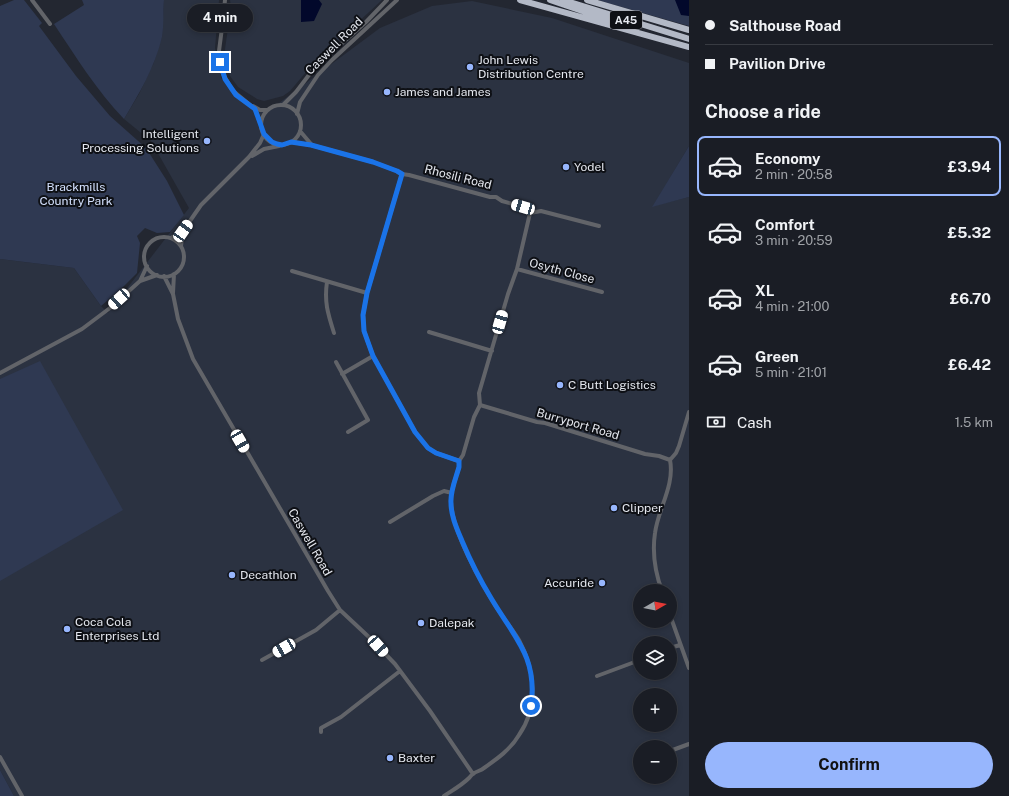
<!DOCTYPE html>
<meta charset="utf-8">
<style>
:root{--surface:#1a1d25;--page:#272a32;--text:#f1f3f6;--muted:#9fa2a7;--line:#383b42;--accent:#97b6fd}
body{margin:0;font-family:"Public Sans",sans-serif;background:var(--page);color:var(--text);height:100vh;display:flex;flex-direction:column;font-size:15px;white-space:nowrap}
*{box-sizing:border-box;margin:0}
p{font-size:13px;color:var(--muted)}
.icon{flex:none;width:22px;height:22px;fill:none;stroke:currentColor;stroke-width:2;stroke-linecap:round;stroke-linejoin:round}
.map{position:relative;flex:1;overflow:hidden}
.drawer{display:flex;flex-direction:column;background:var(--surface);width:320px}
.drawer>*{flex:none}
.banner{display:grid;align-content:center;height:88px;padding:0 16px;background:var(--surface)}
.needle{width:26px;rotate:81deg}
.fabs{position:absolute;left:633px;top:584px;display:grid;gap:8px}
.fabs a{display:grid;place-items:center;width:44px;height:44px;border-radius:50%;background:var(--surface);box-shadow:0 2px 6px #0003,0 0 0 1px var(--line);font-size:20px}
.end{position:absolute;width:18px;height:18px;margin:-9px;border:5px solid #1a73e8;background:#fff;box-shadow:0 0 0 2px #fff}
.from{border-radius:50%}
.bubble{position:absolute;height:28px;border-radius:14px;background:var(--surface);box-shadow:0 2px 6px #0003,0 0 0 1px var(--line);font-size:13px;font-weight:700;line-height:28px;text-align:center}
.car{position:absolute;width:12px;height:24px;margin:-12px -6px;border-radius:5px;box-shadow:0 0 3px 1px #0007;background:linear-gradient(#fff 24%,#345 0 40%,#fff 0 76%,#345 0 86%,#fff 0)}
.banner b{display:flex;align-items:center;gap:14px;height:38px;font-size:15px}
.banner b+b{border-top:1px solid var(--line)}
.banner i{width:10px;height:10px;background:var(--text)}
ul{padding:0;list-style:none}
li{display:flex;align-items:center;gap:12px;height:60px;margin:0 8px 6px;padding:0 8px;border:2px solid transparent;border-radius:8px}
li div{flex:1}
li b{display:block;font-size:15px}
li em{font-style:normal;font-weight:700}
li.current{border-color:var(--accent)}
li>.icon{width:36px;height:36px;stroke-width:1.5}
h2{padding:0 16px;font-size:18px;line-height:48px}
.pay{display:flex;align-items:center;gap:10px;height:44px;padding:0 16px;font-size:15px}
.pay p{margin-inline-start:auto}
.cta{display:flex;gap:8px;margin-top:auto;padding:8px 16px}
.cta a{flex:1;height:46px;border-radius:24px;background:var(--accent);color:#111;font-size:16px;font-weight:700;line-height:46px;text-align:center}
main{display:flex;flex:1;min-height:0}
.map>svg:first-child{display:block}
</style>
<main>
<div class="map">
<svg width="689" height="796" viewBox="0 0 689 796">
<rect width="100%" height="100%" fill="#232731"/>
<path fill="#2b3241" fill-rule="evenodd" d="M164 0H219L215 48 221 78 231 92 256 113 271 109 380 28 432 6 472 1 552 18 689 63V146L653 206 689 197V796H14L0 770V259L74 268 101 306 108 313 189 208 151 141 124 119 139 94 154 62 162 36ZM640 591H670V621H640ZM640 643H670V673H640ZM640 695H670V725H640ZM640 747H670V777H640Z
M230 0H382L312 65 290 91 283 96 264 101 257 99 238 87 230 76 226 61 225 49 231 7Z"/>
<path fill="#2f3952" d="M14 0H24L42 23 39 26 76 76 110 116 146 148 167 181 184 215 170 232 157 233 145 228 137 236 140 243 137 273 124 286 101 306 74 268 0 259V6Z
M82 0H164C163 12 164 26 162 37 155 67 139 94 124 119 97 91 76 57 54 24L84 5Z
M599 0H689V26L604 2Z
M689 146V197L652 207Z
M40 361 123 510 0 581V379Z
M0 770 14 796H0Z"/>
<path fill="#02082b" d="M301 0H319L322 4 314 21 301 22Z
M675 0H689V16L681 15Z"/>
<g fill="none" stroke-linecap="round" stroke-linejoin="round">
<path stroke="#626469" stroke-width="4" d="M32 0 50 24
M225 0 223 20 219 51 222 72 232 90 255 109 261 125
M283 105 296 92 315 67 366 22 387 0
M261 125a20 20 0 1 1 40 0a20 20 0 1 1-40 0Z
M253 106 260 110H268
M297 114 300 102 318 75 332 60 397 0
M300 131 311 144
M291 142 311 145 373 162 397 171 402 174 409 175 490 197H496L502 201 523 207 527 209 530 213 541 211 599 226
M252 156 264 149 279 146
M402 174 367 293 363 315 364 331 373 356 415 432 428 448 436 453 459 461
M144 257a20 20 0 1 1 40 0a20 20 0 1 1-40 0Z
M171 238 183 231 201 205 249 157 260 143 264 134
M181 246 183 231
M517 269 602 292
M292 271 367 293
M164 276 173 294 178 319 193 359 328 591 340 610 371 639 395 664 430 711 473 774
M140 281 147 266
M327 282C324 302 328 314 334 333
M173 293 174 274
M429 332 492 351
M336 362 368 420 348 432
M0 373 82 329 110 308 140 281 157 275
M342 374 373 356
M480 405 537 422 545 423 645 454 659 456 670 460
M390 522 433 496 444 491 452 493
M662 591C655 572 652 553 655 533 658 509 675 485 670 460L676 453 679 446 689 412
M670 615 689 668
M670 648 680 645
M262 660 316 630 340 610
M597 676 640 660
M321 732V728L341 717 400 671
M670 751 689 744
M0 757 22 796
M639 763H640
M444 796C453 790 462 785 469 778 470 777 472 774 473 774 476 771 481 771 484 768 497 759 511 749 519 735 539 706 535 670 519 640 512 629 504 619 497 608 481 583 452 531 451 502 450 491 456 478 459 467V461L463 455 474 417 480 405 479 393 508 294 517 269 530 213"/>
<path stroke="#b3b9c6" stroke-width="6" d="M520 0 689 47
M550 0 626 26
M563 0 689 39
M587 0 689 30"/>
</g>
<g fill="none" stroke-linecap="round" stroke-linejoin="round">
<path stroke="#1a73e8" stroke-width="5" d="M220 62 225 79 236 95 255 109 264 134 272 142 277 144 282 145 291 142 311 145 373 162 397 171 402 174 367 293 363 315 364 331 373 356 415 432 428 448 436 453 459 461V467C456 478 450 491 451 503 451 516 457 529 462 541 470 560 480 580 491 598 514 637 538 657 531 706"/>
</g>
<g fill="#97b6fd" stroke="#0e1015" stroke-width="1.5">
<circle cx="470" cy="67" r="4"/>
<circle cx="387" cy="92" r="4"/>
<circle cx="207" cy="141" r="4"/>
<circle cx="566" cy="167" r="4"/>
<circle cx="560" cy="385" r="4"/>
<circle cx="614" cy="508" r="4"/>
<circle cx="232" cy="575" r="4"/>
<circle cx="602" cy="583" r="4"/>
<circle cx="421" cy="623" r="4"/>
<circle cx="67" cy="629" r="4"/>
<circle cx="390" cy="758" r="4"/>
</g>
<g text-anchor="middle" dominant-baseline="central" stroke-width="4" stroke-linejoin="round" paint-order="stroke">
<rect fill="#0e1015" stroke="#a4a6ad" stroke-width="1" x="610" y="11" width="32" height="18" rx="3"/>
<g font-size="11" font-weight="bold" fill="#e4e7ee">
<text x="626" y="20">A45</text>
</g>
<g font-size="12" fill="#e4e7ee" stroke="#0e1015">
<text transform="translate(334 46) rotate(-45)">Caswell Road</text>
<text transform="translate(458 177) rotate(14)">Rhosili Road</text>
<text transform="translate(562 271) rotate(15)">Osyth Close</text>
<text transform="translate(578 424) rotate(16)">Burryport Road</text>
<text transform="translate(310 542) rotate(60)">Caswell Road</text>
</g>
<g font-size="12" fill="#e4e7ee" stroke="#0e1015" text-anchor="start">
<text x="478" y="60">John Lewis<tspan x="478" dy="14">Distribution Centre</tspan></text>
<text x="395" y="92">James and James</text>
<text x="199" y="134" text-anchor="end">Intelligent<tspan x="199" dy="14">Processing Solutions</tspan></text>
<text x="574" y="167">Yodel</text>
<text x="568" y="385">C Butt Logistics</text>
<text x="622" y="508">Clipper</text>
<text x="240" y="575">Decathlon</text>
<text x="594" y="583" text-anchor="end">Accuride</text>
<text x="75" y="622">Coca Cola<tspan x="75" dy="14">Enterprises Ltd</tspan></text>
<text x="429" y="623">Dalepak</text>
<text x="398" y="758">Baxter</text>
</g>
<g font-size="12" fill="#d4e1fe" stroke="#0e1015">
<text x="76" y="187">Brackmills<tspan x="76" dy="14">Country Park</tspan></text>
</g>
</g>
</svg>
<div class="fabs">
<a><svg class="needle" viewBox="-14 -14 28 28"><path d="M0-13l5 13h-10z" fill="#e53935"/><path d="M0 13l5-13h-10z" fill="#9fa2a7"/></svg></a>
<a><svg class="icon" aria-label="layers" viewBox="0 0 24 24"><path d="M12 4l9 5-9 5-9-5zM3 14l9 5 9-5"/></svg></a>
<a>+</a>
<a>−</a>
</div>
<i class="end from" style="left:531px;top:706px"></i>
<i class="end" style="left:220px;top:62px"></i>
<div class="bubble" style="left:187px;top:4px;width:66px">4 min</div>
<i class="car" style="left:523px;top:207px;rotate:286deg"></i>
<i class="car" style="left:183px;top:231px;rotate:35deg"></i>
<i class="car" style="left:119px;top:299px;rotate:228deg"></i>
<i class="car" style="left:500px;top:322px;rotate:16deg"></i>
<i class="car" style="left:240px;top:441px;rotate:150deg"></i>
<i class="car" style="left:378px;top:646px;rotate:138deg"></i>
<i class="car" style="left:284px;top:648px;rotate:240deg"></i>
</div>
<section class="drawer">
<div class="banner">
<b><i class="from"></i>Salthouse Road</b>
<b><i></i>Pavilion Drive</b>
</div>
<h2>Choose a ride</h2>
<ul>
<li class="current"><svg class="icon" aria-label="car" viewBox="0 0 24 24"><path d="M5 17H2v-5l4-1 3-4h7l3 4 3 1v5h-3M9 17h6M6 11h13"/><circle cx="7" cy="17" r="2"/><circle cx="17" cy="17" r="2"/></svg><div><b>Economy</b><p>2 min · 20:58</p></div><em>£3.94</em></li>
<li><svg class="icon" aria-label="car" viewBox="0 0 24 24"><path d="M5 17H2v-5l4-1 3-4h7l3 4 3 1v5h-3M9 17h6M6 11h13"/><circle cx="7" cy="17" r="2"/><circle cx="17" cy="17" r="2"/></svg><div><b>Comfort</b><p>3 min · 20:59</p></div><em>£5.32</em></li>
<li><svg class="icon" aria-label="car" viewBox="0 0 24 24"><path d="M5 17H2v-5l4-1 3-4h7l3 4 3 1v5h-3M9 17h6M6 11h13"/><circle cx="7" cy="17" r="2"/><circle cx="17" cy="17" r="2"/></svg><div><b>XL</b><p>4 min · 21:00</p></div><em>£6.70</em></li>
<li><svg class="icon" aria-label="car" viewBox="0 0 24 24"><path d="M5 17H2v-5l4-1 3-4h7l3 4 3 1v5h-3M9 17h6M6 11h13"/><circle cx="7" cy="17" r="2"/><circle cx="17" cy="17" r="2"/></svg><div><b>Green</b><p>5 min · 21:01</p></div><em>£6.42</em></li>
</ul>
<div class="pay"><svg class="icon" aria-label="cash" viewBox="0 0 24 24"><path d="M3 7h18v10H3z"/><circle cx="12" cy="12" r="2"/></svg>Cash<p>1.5 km</p></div>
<div class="cta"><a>Confirm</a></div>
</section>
</main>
